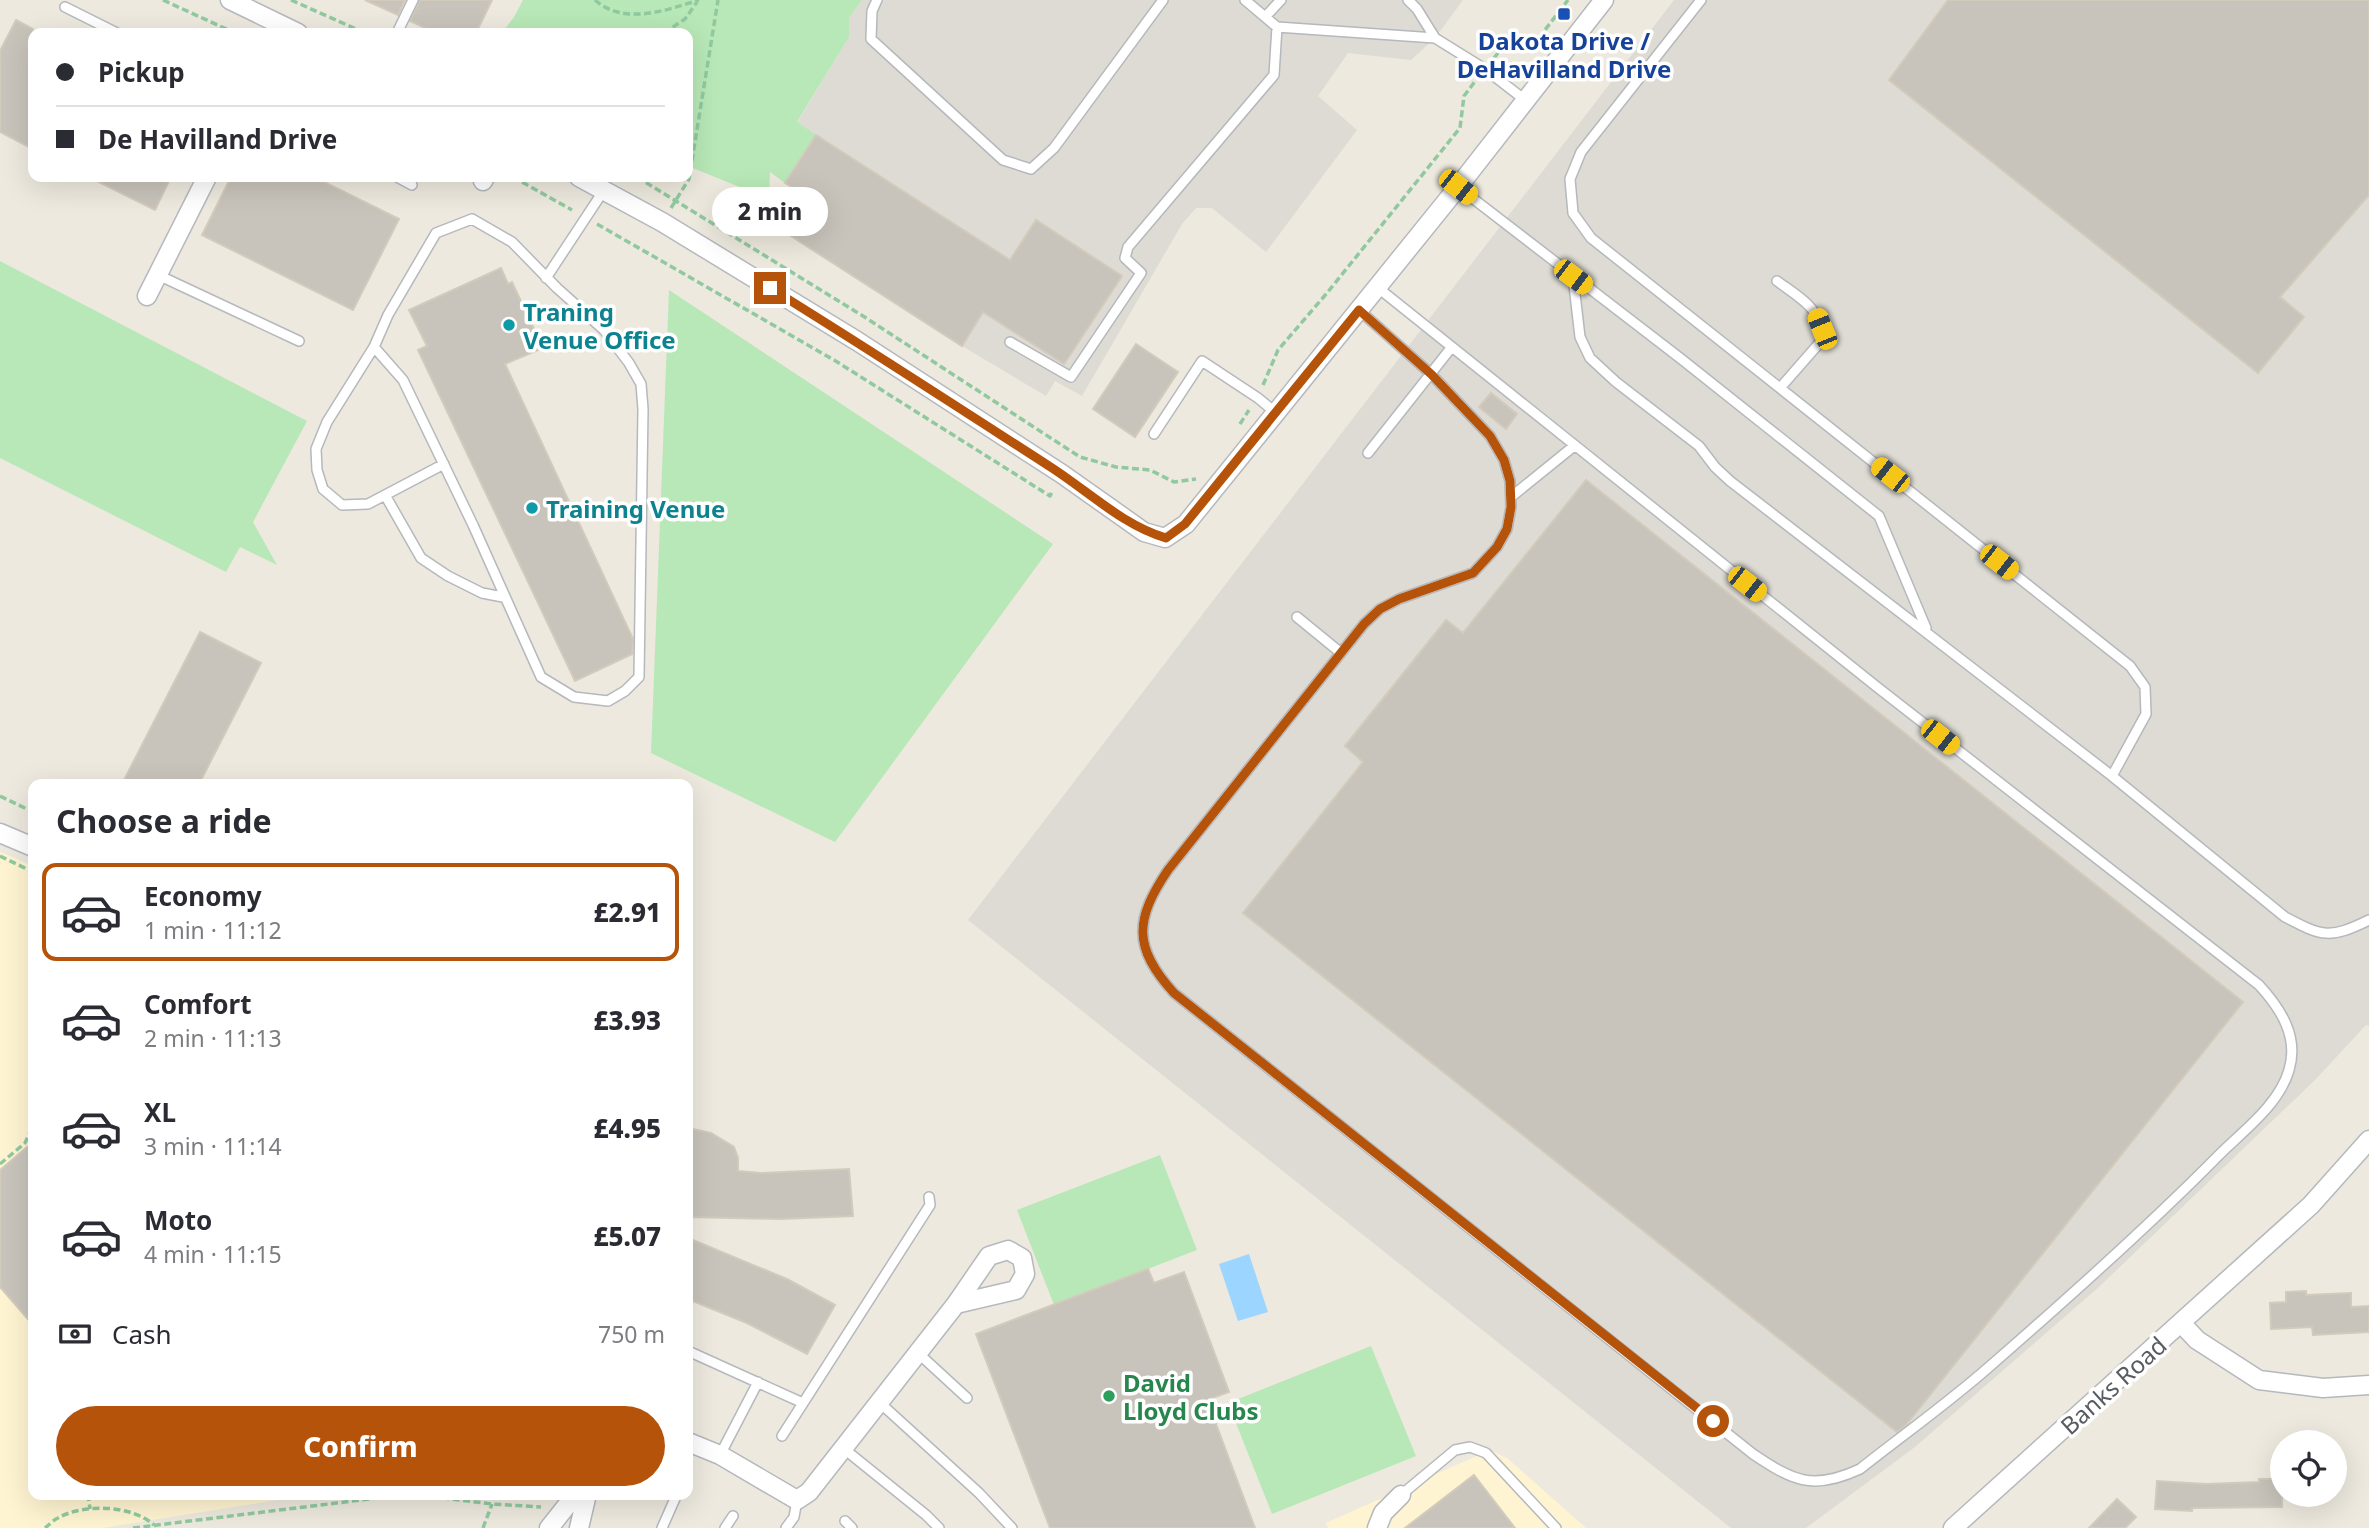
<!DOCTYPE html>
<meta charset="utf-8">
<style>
:root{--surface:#fff;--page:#f7f7f7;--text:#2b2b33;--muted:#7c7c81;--line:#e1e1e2;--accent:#b45309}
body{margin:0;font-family:"Noto Sans",sans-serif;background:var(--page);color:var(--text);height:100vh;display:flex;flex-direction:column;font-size:26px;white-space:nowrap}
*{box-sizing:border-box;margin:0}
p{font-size:23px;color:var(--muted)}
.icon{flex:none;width:38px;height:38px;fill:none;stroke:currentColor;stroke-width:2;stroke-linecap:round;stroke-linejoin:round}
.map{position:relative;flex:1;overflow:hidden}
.sheet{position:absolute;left:28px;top:779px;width:665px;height:721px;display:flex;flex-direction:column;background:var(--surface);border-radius:14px;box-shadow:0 7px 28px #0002}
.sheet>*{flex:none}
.hud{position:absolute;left:28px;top:28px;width:665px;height:154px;border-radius:14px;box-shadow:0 7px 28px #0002;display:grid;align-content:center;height:154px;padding:0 28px;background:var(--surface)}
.tools{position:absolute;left:2270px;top:1430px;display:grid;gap:14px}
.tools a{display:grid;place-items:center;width:77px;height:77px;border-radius:50%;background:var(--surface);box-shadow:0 7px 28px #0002;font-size:35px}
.end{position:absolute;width:32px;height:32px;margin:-16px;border:9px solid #b45309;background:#fff;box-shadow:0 0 0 4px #fff}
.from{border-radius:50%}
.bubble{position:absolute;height:49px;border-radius:24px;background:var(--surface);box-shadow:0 7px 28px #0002;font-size:23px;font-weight:800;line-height:49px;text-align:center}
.car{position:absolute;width:21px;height:42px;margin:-21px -10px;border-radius:9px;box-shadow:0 0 5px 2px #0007;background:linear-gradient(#f5c518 24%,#345 0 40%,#f5c518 0 76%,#345 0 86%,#f5c518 0)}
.hud b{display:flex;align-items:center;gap:24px;height:66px;font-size:26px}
.hud b+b{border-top:2px solid var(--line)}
.hud i{width:18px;height:18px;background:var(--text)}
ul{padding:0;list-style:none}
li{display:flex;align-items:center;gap:21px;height:98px;margin:0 14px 10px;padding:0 14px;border:4px solid transparent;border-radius:14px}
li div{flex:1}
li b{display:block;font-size:26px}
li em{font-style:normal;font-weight:800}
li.current{border-color:var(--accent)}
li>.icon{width:63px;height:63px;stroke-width:1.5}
h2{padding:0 28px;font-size:32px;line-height:84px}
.pay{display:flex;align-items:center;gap:18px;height:77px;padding:0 28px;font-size:26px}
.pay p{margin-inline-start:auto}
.cta{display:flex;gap:14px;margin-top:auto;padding:14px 28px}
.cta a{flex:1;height:80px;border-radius:42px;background:var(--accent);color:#fff;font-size:28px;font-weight:800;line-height:80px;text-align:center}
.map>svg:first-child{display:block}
</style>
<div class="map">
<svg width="2369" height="1528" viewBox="0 0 2369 1528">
<rect width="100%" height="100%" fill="#ede9de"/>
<path fill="#fff4d1" d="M0 852 33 866V1494H289L290 1498 102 1528H0Z
M1490 1450 1507 1458 1586 1528H1328L1326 1523Z"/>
<path fill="#dddbd3" d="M862 0H1463L1435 38 1411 60 1348 53 1318 96 1357 130 1266 252 1212 208H1196L1182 224 1082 396 1055 381 1046 396 962 346 791 236 814 202 785 183 816 136 797 123 849 37V18Z
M1674 0H2369V1026L2366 1025 2315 1080 2100 1286 1915 1447 1806 1528H1731L968 920Z"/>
<path fill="#b8e8b7" d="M523 0H862L849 18V37L797 122 816 135 785 183 770 172 769 199 688 166V33H502L514 17Z
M0 261 307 421 253 522 277 565 240 547 226 572 0 458Z
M669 290 1053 544 835 842 651 753Z
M1160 1155 1197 1250 1054 1305 1017 1210Z
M1371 1346 1416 1456 1272 1514 1228 1403Z"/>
<path fill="#9cd5ff" d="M1249 1254 1268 1312 1238 1321 1219 1264Z"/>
<path fill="#c8c4bb" stroke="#d2cbbc" stroke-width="2" d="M365 0H405L398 15Z
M420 0H492L476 33H436L410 21Z
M1948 0H2369V195L2280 297 2304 317 2258 373 1889 80Z
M16 20 33 29V149L0 132V51Z
M816 135 1010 260 1036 220 1122 276 1064 364 983 312 962 346 791 236 814 201 785 183Z
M89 177H171L155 210Z
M231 177H314L399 219 353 310 202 235Z
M501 268 508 284 512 282 543 348 505 364 633 639 632 654 575 681 418 350 427 346 409 310Z
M1136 344 1178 372 1135 437 1093 409Z
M1491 393 1517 414 1506 429 1479 407Z
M1586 480 2243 1002 1906 1425 1897 1432 1243 913 1363 762 1345 746 1446 620 1463 633Z
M200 632 261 663 199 784H122Z
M688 1128 711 1133 734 1147 738 1158V1171L761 1173 849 1169 853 1216 780 1219 688 1217Z
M33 1142V1325L0 1287V1170Z
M688 1238 787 1279 835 1305 807 1354 747 1323 688 1299Z
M1148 1269 1154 1283 1184 1272 1229 1392 1207 1400 1255 1528H1050L976 1334Z
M2306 1291V1295L2351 1293V1307L2369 1306V1332L2313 1335 2312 1327 2271 1329 2270 1303 2286 1302V1292Z
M1474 1475 1515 1528H1405Z
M2259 1479H2282V1507L2192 1508V1511L2155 1509 2157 1481 2206 1484 2259 1482Z
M2117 1499 2136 1517 2125 1528H2089Z"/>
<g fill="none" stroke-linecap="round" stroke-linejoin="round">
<g stroke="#b5b8bd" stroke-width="12">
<path id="lane" d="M877 0 872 11 871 39 1003 160 1031 169 1054 148 1163 0
M1245 0 1277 27 1435 38 1485 69 1525 100
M1408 0 1417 9 1435 38
M1701 0 1581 152 1570 179 1573 213 1591 238 2130 666 2145 687 2146 714 2112 776
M65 7 117 33
M1265 17 1281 0
M397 33 413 0
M397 177 412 185
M1458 187 1680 358 1879 516 1926 628
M158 275 299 341
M1573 277 1580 337 1590 358 1616 382 1699 446 1715 467 1730 481 2112 776 2285 917C2323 937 2330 939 2369 920
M546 278 604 190
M1777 281C1800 298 1822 308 1822 340L1780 388
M1359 310 1431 374 1490 436 1504 460 1510 481 1511 507 1507 529 1497 547 1473 573 1399 599 1380 609 1364 624 1168 870C1135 919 1132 947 1174 993L1753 1454C1793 1481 1813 1491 1860 1469 1903 1435 1948 1403 1989 1367 2066 1300 2147 1228 2219 1155 2243 1131 2279 1105 2289 1070 2299 1037 2281 1009 2259 985L1877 687 1377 287
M1010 342 1071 377 1141 273 1125 258 1128 247 1274 75 1277 27
M374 347 403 380 473 525 541 677 574 697 608 701 625 691 639 677 643 409 641 384 629 363 604 330 557 288 512 242 472 219 436 233 388 315 374 347 327 422 316 449 317 470 323 489 342 505 368 504 444 464
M1154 434 1202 361 1258 398 1276 413
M1368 453 1451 348
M385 495 421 558 448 576 482 593 503 597
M1511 497 1574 446
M1297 617 1341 653
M688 1351 803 1403
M918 1353 967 1398
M879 1402 979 1493 1012 1528
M782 1436 930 1205 929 1197
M843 1448 926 1515 939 1528
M720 1455 758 1382
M1401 1495 1455 1450 1470 1447 1486 1453 1556 1528
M845 1521 852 1528
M662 1528 677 1494
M725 1528 733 1516
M786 1528 794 1517 797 1500"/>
</g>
<g stroke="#b5b8bd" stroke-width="21">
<path id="street" d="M230 0 298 33
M579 177 662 222 857 341 1062 474 1144 532 1165 538 1186 524 1458 187 1604 0
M483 181 485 177
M147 296 207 177
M0 833 33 847
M2182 1324 2197 1340 2259 1380 2323 1388 2369 1385
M688 1442 720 1455 797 1500 809 1492 956 1304 989 1256 1008 1250 1022 1258 1025 1274 1016 1290 956 1304
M549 1528 576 1494
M579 1528 587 1494
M1377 1528 1383 1513 1401 1495
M1953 1528 2311 1205 2369 1140"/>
</g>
<path stroke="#90c99f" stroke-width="3.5" stroke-dasharray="7 3.5" stroke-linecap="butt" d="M163 0 235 33
M291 0 365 33
M595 0C624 26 667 10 699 0
M664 33 685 19 697 2
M1494 58 1505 44 1538 39 1568 0
M513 177 572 210
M637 177 863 316 1080 457 1116 467 1150 470 1174 482 1196 479
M671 208 689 179 718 0
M597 224 834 360 1050 496 1053 490
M1263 385 1278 350 1327 293 1460 128 1464 96 1476 80
M1240 424 1249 410
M0 796 33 812
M0 856 33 872
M0 1164 25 1143 33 1126
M88 1494 90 1509
M411 1494 492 1504 541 1507
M45 1528C49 1525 53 1520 58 1518 84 1503 132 1505 154 1525
M133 1528 410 1494
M483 1528 492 1504"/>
<use href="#lane" stroke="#fff" stroke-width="9"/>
<use href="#street" stroke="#fff" stroke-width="18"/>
</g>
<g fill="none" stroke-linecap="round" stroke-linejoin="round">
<path stroke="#b45309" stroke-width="9" d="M770 288C864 346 956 406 1049 466 1087 490 1122 525 1166 538L1185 524 1359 310 1431 374 1490 436 1504 460 1510 481 1511 507 1507 529 1497 547 1473 573 1399 599 1380 609 1364 624 1168 870C1135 919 1132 947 1174 993L1713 1421"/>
</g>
<rect fill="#1a4fb4" stroke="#fff" stroke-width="2.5" x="1557" y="7" width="14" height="14" rx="3.5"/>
<g fill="#0f9aa8" stroke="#fff" stroke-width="2.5">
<circle cx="509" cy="325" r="7"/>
<circle cx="532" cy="508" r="7"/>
</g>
<circle fill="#2e9e5b" stroke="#fff" stroke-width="2.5" cx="1109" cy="1396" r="7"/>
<g text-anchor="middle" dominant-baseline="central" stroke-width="7" stroke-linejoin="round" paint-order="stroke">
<g font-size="24" font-weight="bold" fill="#164399" stroke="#fff">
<text x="1564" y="40">Dakota Drive /<tspan x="1564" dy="28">DeHavilland Drive</tspan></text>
</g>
<g font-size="24" font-weight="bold" fill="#0d838f" stroke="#fff" text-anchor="start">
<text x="523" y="311">Traning<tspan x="523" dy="28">Venue Office</tspan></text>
<text x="546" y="508">Training Venue</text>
</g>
<g font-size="24" font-weight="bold" fill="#27864d" stroke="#fff" text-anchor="start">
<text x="1123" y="1382">David<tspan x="1123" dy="28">Lloyd Clubs</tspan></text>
</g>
<g font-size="24" fill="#585c61" stroke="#fff">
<text transform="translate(2113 1385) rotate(-42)">Banks Road</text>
</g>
</g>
</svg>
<div class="tools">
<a><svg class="icon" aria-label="locate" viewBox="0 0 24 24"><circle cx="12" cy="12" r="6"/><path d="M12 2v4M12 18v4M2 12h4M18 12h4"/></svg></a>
</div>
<i class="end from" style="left:1713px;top:1421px"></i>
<i class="end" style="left:770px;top:288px"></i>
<div class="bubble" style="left:712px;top:187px;width:116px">2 min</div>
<i class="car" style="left:1458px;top:187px;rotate:128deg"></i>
<i class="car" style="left:1573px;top:277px;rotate:127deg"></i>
<i class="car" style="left:1822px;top:329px;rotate:338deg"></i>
<i class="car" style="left:1890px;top:475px;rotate:308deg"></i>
<i class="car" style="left:1999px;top:562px;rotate:128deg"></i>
<i class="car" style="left:1747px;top:584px;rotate:128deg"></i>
<i class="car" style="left:1940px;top:737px;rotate:128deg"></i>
<div class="hud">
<b><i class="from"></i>Pickup</b>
<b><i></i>De Havilland Drive</b>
</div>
<section class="sheet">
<h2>Choose a ride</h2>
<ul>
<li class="current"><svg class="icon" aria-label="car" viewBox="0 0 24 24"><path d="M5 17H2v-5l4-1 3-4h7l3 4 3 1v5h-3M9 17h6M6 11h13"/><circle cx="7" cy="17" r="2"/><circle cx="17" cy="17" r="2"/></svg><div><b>Economy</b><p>1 min · 11:12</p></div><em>£2.91</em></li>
<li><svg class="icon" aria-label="car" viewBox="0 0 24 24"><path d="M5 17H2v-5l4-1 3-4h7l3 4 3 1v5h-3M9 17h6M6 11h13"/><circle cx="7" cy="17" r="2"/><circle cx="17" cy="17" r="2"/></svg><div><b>Comfort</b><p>2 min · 11:13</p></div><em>£3.93</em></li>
<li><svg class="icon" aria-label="car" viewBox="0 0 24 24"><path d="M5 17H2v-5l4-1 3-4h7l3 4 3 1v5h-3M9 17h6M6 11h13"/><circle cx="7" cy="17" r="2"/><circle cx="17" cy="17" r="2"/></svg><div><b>XL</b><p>3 min · 11:14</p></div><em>£4.95</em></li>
<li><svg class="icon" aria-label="car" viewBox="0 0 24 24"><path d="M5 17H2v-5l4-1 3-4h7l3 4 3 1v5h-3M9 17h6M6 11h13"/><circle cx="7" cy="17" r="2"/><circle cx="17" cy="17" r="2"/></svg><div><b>Moto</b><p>4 min · 11:15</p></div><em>£5.07</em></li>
</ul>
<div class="pay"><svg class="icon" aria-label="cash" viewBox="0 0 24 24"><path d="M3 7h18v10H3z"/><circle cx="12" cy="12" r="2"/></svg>Cash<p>750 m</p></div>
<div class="cta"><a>Confirm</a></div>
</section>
</div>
